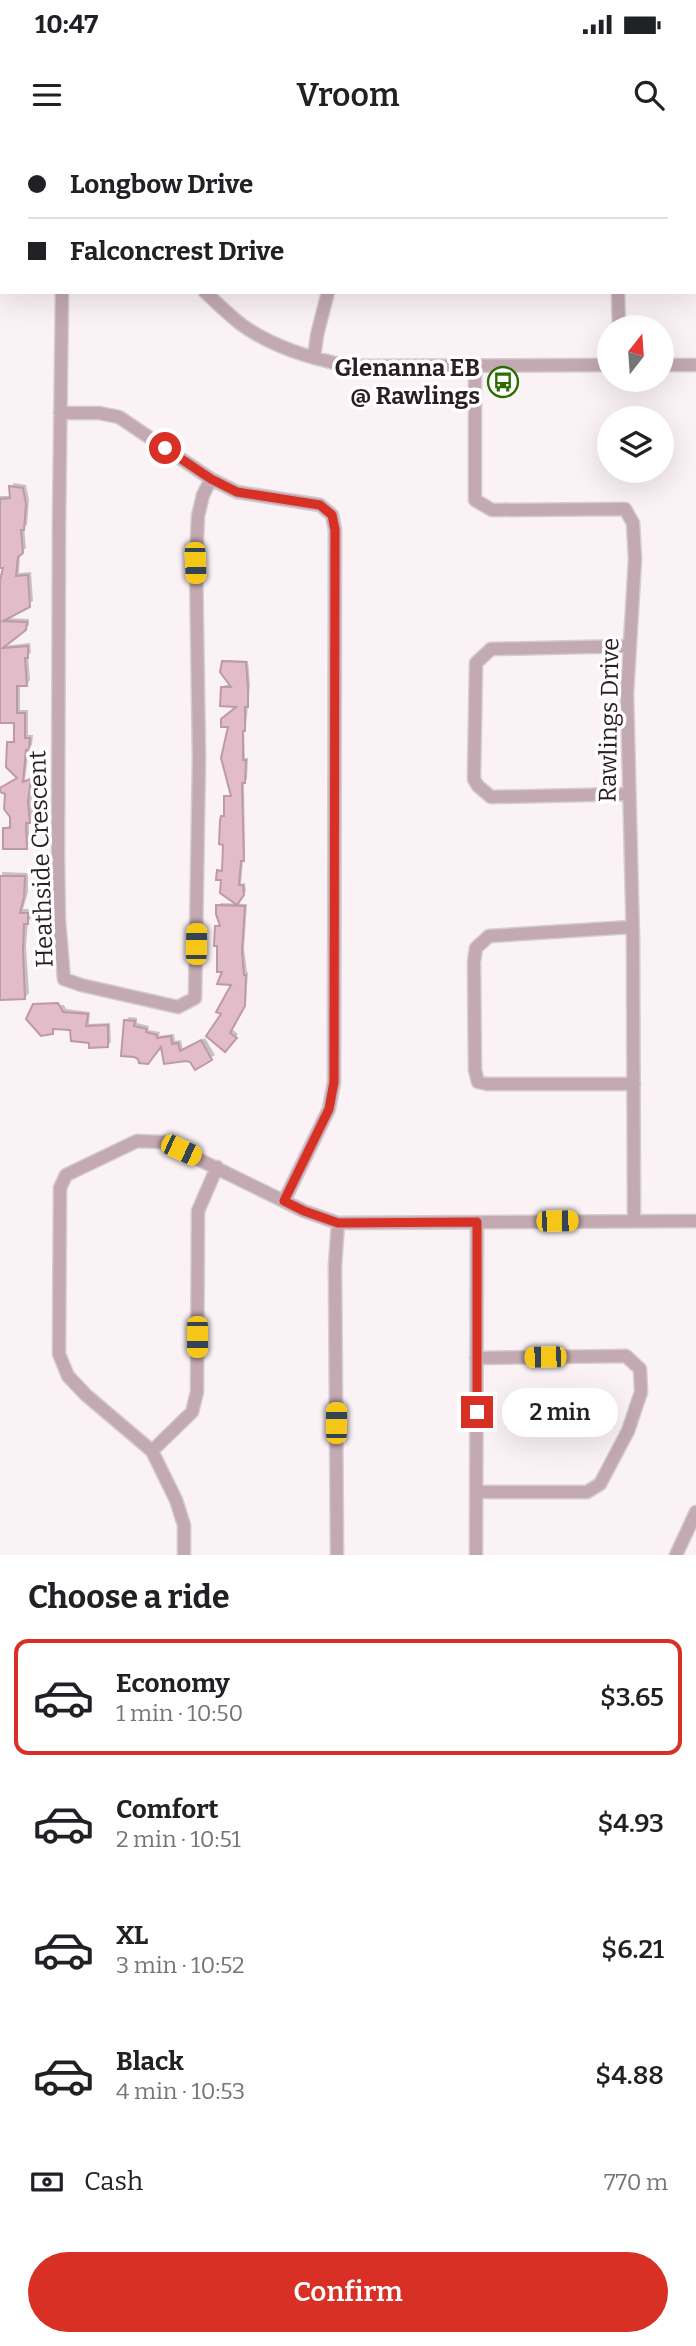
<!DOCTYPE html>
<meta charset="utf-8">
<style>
:root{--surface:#fff;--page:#f6f6f6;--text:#202124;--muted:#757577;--line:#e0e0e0;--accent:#d93025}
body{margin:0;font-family:Bitter,serif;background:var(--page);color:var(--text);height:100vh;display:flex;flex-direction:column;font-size:26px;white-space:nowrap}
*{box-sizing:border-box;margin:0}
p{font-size:23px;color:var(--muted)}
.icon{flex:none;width:38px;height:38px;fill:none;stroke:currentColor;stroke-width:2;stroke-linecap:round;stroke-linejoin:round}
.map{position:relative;height:1415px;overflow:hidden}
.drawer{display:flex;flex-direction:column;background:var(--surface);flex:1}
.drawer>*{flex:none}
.guide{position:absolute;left:0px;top:0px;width:696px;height:154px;box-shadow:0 7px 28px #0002;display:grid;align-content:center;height:154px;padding:0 28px;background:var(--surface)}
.needle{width:46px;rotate:17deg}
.fabs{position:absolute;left:597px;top:175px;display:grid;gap:14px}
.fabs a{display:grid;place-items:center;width:77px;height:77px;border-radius:50%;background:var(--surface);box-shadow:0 7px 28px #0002;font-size:35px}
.end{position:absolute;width:32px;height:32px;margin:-16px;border:9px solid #d93025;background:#fff;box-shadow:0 0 0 4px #fff}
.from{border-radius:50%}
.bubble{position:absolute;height:49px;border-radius:24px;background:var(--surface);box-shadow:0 7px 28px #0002;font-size:23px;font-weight:600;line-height:49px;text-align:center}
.car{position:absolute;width:21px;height:42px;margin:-21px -10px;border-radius:9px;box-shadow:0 0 5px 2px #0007;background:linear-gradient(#f5c518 24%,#345 0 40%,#f5c518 0 76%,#345 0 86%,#f5c518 0)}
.guide b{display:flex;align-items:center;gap:24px;height:66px;font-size:26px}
.guide b+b{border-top:2px solid var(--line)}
.guide i{width:18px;height:18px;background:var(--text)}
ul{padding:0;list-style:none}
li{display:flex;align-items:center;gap:21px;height:116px;margin:0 14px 10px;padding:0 14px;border:4px solid transparent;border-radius:14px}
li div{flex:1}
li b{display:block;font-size:26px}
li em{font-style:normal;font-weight:600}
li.on{border-color:var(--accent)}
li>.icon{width:63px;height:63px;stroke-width:1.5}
h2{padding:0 28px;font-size:32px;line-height:84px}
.pay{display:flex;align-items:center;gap:18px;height:77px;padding:0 28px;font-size:26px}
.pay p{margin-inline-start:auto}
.action{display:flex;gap:14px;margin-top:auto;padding:14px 28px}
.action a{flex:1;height:80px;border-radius:42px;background:var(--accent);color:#fff;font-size:28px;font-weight:600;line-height:80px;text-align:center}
.status{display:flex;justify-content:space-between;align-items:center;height:49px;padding:0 35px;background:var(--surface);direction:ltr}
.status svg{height:19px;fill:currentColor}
header{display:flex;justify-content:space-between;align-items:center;height:91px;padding:0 28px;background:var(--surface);font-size:32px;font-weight:600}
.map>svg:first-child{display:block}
</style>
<div class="status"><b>10:47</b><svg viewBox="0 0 49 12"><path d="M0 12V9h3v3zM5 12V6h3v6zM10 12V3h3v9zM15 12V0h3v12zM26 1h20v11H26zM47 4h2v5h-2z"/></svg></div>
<header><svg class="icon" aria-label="menu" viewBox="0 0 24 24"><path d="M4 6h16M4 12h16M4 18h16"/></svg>Vroom<svg class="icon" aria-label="search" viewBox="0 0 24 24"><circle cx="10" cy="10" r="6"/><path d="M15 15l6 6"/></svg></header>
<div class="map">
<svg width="696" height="1415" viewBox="0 0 696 1415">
<rect width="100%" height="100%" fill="#fbf2f5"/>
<path fill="#0003" d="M14 343 26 345 29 360 27 385 24 387 26 408 20 413 19 433 31 432 33 461 5 478 29 479V485L3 506 30 503 31 513 28 515 30 540 27 544H20V570H28V595H33L32 605 29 608 25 640 33 637V677L29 681V703L26 707 4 688 12 685 7 653 0 650 18 637 9 603 16 599V581H0V458L6 427 0 426V356H12L11 347Z
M227 520 248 521 250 544 246 587 244 589 245 618H248L247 639 244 642 245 717 243 720 241 744 245 743 246 751 237 763 219 731 224 729 223 676 226 673V656L232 654 240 565 222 547 225 545H232L224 522Z
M2 732 28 733V752L23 769H31V778L28 782 26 806 29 853 25 858 0 839Z
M221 763 247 764 244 808 247 832H248L246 860 232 889 238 894 225 909 223 874 234 844 224 830 217 786 221 782 218 766Z
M64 865 66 869 90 872 89 884 110 883 111 902 108 905 90 901 71 888 55 887 52 893 34 866Z
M129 877 137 878V883L149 886 148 890 160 892 159 896 174 894 175 901 181 900 183 910 205 898 215 915 195 927 191 920 163 904 151 918 126 880Z"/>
<path fill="#e3bcca" stroke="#be99a6" stroke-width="2" d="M9 346 23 348 26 364 24 390H21L23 413 18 417 16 436 28 435 30 467 3 481 27 482 26 490 3 508 28 506V518H25L27 546H17V573H25V598H30L29 610H26L23 642 31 639 28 661 30 683H26L27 709H3V688H10V677L4 669 5 654 0 652V648L17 638 6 627 7 602H14V583H0V440L3 428H0V359L10 358Z
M222 521 246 522 248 548V567H245V591H243V620H246L245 643H242L244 721H241L239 745H243L244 755 237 765 220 753 221 740H216L217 730 222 731 223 705 219 704 220 681 221 676H224V656H231L221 618 228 587H221V579L236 567 220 566 221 547H231L220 532Z
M0 736H25L24 757 20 773H28V784H24L23 811 25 859 0 860Z
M216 765 245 766 242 812 244 835H246L245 866 230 893 237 898 225 912 206 896 221 874 216 872 231 845 217 844 222 832H217V806H214L215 786H220L216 774Z
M58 863 63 872 88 874 86 886 108 885V907L89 908V903L71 901 70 890 53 889V894L41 896 26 879 33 864Z
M124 880 135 881 134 886 147 889 146 892 157 895V898L171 896 172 904 178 903 180 911 201 900 212 920 195 930 190 922 186 921 164 924 161 907 148 924 139 923 138 919 134 917 121 916Z"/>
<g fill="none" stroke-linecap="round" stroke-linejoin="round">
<g stroke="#d6cccf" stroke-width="15">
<path id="minor" d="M327 0 328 2
M149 2V0
M475 2V0
M633 2V0
M62 152 59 383 58 718 59 781 64 839 81 845 178 867 195 858 199 618 196 423 198 376 203 355 211 339
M205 152C217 163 229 175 242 185 274 208 311 218 348 226L609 225
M618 152 619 187
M314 218 317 195 328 152
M662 225H696
M475 226V360L492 370 625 369 633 383 635 419 627 554 633 801 634 1080
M60 273H99L119 277 211 339 237 352 320 365 332 375 335 390 334 942 329 969 284 1061
M628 654 491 657 478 646 474 639 476 523 491 509 630 506
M631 787 489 796 476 808 474 822 475 930 478 942 487 944H634
M476 1218 626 1216 640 1229 641 1252 628 1291 600 1344 587 1352H477
M152 1311 192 1272 197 1252 198 1071 217 1027
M184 1415V1385L176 1360 152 1311 86 1255 68 1236 59 1214 60 1048 66 1035 137 1001 163 1002 304 1071 338 1083 696 1081
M337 1415 335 1125 338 1083
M476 1415 477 1082
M676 1415 696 1372"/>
</g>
<use href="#minor" stroke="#c2a9b2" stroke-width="12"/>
</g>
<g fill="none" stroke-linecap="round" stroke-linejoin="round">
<path stroke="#d93025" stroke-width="9" d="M165 308 211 339 237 352 320 365 332 375 335 390 334 942 329 969 284 1061 304 1071 338 1083 477 1082V1272"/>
</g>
<defs>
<g id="bus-ring" transform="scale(1.575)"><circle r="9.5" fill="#fff" stroke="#2c6d03" stroke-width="1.5"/><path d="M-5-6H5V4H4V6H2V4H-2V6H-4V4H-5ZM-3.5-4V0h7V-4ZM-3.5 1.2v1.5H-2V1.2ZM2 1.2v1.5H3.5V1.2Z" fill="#2c6d03"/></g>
</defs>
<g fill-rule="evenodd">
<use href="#bus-ring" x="503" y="242"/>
</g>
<g text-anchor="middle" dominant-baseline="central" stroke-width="7" stroke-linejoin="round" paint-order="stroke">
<g font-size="24" font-weight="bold" fill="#2d1e24" stroke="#fff" text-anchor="end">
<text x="480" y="228">Glenanna EB<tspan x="480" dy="28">@ Rawlings</tspan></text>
</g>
<g font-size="24" fill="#2d1e24" stroke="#fff">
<text transform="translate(609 580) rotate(-89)">Rawlings Drive</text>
<text transform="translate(41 719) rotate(-92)">Heathside Crescent</text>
</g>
</g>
</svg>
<div class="fabs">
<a><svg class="needle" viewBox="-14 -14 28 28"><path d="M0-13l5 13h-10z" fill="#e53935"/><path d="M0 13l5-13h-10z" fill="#757577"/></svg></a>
<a><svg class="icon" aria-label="layers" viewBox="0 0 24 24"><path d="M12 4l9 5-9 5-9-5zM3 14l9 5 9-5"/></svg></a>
</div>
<i class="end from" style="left:165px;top:308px"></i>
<i class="end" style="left:477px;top:1272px"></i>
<div class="bubble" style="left:502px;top:1248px;width:116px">2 min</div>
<i class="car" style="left:195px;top:423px;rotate:178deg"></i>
<i class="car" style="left:196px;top:804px;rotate:1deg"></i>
<i class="car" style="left:181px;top:1010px;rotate:115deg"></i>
<i class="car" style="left:557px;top:1081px;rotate:89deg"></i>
<i class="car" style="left:197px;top:1197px;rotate:180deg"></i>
<i class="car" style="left:545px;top:1217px;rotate:269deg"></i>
<i class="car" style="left:336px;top:1283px;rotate:0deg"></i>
<div class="guide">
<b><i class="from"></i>Longbow Drive</b>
<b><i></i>Falconcrest Drive</b>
</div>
</div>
<section class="drawer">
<h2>Choose a ride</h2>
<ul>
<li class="on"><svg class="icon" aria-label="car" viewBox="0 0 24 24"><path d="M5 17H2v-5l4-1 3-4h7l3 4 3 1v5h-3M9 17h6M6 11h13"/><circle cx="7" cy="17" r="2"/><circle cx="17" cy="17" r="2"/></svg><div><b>Economy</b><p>1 min · 10:50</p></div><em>$3.65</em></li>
<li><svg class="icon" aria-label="car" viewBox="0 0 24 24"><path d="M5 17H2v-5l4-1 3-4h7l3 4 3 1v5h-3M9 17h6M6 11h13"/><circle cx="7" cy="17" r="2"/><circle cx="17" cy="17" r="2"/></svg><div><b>Comfort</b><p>2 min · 10:51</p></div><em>$4.93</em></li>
<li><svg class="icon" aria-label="car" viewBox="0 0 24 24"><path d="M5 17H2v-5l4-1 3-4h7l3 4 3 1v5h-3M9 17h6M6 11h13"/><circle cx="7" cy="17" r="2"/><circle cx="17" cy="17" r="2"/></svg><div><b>XL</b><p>3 min · 10:52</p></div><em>$6.21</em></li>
<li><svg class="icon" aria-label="car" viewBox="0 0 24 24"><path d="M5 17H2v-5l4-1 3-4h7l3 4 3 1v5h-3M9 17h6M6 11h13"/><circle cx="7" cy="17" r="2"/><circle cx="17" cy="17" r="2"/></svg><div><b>Black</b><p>4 min · 10:53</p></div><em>$4.88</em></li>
</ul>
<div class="pay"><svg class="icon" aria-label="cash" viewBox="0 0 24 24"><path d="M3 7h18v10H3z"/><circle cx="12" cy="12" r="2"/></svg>Cash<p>770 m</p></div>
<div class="action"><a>Confirm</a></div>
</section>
